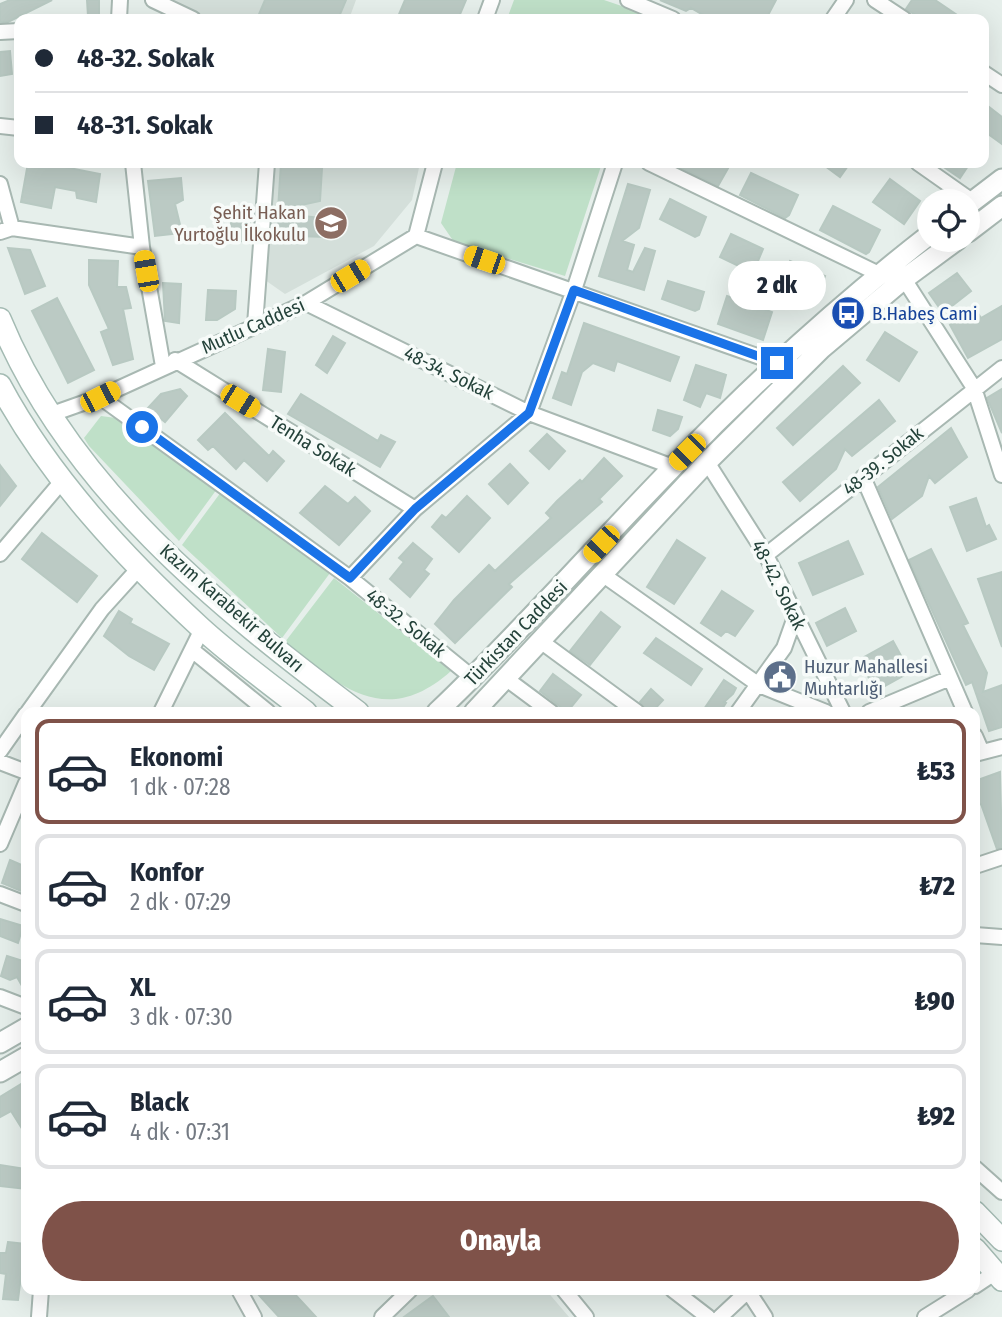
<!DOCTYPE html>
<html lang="tr">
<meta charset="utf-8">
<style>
:root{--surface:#fff;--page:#f6f6f7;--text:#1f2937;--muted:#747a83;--line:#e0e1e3;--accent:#7f5249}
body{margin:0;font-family:"Fira Sans Condensed",sans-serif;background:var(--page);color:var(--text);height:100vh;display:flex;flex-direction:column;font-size:26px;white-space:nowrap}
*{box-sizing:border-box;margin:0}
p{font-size:23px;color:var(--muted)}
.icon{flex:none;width:38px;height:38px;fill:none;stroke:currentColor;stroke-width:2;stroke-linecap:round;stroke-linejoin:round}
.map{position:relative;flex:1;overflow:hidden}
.drawer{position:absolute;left:21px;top:707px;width:959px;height:588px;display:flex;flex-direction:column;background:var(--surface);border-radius:14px;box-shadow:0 7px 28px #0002}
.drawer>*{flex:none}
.hud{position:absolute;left:14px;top:14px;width:975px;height:154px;border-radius:14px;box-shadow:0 7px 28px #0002;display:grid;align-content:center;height:154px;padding:0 21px;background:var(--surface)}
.controls{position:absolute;left:917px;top:189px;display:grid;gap:14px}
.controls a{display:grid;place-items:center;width:63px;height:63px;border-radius:50%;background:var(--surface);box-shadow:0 7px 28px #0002;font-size:35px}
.end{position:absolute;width:32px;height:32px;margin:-16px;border:9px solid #1a73e8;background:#fff;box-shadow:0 0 0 4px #fff}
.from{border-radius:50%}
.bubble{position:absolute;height:49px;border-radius:24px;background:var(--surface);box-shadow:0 7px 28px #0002;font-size:23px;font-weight:800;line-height:49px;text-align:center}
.car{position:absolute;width:21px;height:42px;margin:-21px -10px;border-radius:9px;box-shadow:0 0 5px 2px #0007;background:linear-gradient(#f5c518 24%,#345 0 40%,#f5c518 0 76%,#345 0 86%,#f5c518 0)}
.hud b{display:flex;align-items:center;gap:24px;height:66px;font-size:26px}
.hud b+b{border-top:2px solid var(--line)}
.hud i{width:18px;height:18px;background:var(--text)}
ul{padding:12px 0 0;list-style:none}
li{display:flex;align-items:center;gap:21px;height:105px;margin:0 14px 10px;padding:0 7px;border:4px solid var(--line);border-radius:14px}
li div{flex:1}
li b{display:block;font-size:26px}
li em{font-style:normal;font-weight:800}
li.current{border-color:var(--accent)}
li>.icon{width:63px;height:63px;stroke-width:1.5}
.primary-button{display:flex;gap:14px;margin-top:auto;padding:14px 21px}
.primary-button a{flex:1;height:80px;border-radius:42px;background:var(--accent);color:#fff;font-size:28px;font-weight:800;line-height:80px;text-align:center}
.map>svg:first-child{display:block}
</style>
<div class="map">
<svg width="1002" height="1317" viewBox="0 0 1002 1317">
<rect width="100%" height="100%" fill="#e6efeb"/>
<path fill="#d4dfda" d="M170 0H356L349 19H212Z
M271 163H420L412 200 374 246 285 294 265 280Z
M415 1290H546L569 1317H387Z"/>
<path fill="#bfe0c8" d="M514 0H604L651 16 650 19H507Z
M457 163H602L565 276 454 242 441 223Z
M101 416 116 418 217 489 179 541 89 446 84 438Z
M221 492 330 573 282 638 182 545Z
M334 578 451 671C386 729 340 687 285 642Z"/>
<path fill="#bbcac4" stroke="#b8c9c2" stroke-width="2" d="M10 0H52L8 22H0V4Z
M87 0H99V16H88Z
M265 0H346L338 19H257Z
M405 0H466L458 19H397Z
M660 0H776L766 19H710L691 8 686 11Z
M912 0H935L963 19H922L906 9Z
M10 51 12 74 0 76V52Z
M984 103 1002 117V144L984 131Z
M28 163H44L100 174 96 202 77 198 76 191 55 187 51 208 21 202Z
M281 163H315L314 167 322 168 320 201 278 210Z
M671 163H731L718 186Z
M821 163H850L840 177Z
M938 163H970L960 178Z
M751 173 798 195 789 215 785 218 740 195Z
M181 178 183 200 175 204 182 233 155 236 148 181Z
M890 179 920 201 904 224 873 202Z
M628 184 650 190 639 228 622 241 634 245 627 270 633 272 645 248 655 251 644 290 599 276Z
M670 199 706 217 699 235 695 237 660 219Z
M833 206 880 230 869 252 866 254 820 230Z
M278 213 328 219 327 237 296 236 294 231 277 229Z
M232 219 250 222 247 242 228 239Z
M731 234 763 249 753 273 720 257Z
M8 248 30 250 45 286 25 294Z
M89 260 118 261 117 287H126L131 308 123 309 133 359 113 365 101 332 109 329 89 285Z
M790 261 825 276 813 304 779 286Z
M957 273 971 291 943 313 929 293Z
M668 281 704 292 699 309 695 311 662 299Z
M163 283 181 284 179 323 165 321Z
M208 290 236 291 235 309 217 320H206Z
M727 296 772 312 763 340 718 324Z
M57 298 94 370 68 383 32 311Z
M1002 306V339L968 358 950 325 976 310 981 318Z
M584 323 679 357 670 381 617 361 614 371 593 363 582 372 571 405 553 398 562 372 567 374Z
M885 332 917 352 899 381 867 360Z
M333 336 345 343 327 373 316 365Z
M268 349 285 352 281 392 263 390Z
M696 365 726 375 720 398 706 393 700 407 684 400Z
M843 366 860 383 793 445 777 428Z
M180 389 187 396 165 422 148 408 161 394Z
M1002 389V433L987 398Z
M301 394 378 441 381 435 395 442 380 467 288 414Z
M879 400 895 421 852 456 845 449 836 469 800 501 783 482Z
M658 410 682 417 678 429 670 436 653 430Z
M225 413 269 456 273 451 284 461 267 481 244 460 236 469 213 446 208 450 198 440Z
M951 428 967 457 935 483 929 476 922 496 892 519 878 487Z
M547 434 565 451 549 469 530 451Z
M604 458 622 476 599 499 602 502 509 584 512 587 455 643 435 624 454 600 489 565 495 571 551 518 546 513 557 501 580 480 582 482Z
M510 464 528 483 508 504 489 484Z
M0 465 16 486 0 506Z
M325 486 348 504 355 497 370 511 339 545 300 513Z
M467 496 490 518 459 552 432 527 442 515 446 518Z
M976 498 986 527 989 525 996 539 967 551 950 507Z
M42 533 97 576 77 602 22 559Z
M677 540 705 558 674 604 647 587Z
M848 541 863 574 813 595 799 563Z
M413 543 432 559 424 570 429 574 410 597 390 579 404 562 399 558Z
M931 549 968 623 963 625 987 673 983 692 1002 685V727L989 731 972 682 966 685 909 560Z
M1002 572V647L978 579Z
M722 591 753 611 735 636 726 631 721 636 701 623Z
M845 608 856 631 827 646 816 623Z
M119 611 132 619 130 623 169 644 154 670 129 656 104 636Z
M601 612 620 627 590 665 570 651Z
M656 638 702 669 691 685 644 653Z
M893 641 910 672 876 691 859 660Z
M553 674 581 695 567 712 540 691Z
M724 680 736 688 733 694 724 702 726 703 720 712H702Z
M651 689 663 700 652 712H647L640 702Z
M1000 772 1002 848 997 849 981 804 975 805V781Z
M10 860 26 867V893L2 883Z
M0 919 23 926 18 943 0 936Z
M7 956 26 962V993L17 977 10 980 1 976Z
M26 1081V1135L11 1111 0 1117V1097Z
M0 1165 26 1169V1189L0 1186Z
M8 1242 25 1244 18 1300 3 1299 6 1274 0 1273V1253H6Z
M265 1290H291L316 1317H279L259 1295Z
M433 1296 449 1317H404Z"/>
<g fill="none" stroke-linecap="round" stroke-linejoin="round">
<g stroke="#a8b8b2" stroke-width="18">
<path id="minor" d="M153 0 193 19
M628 0 673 19
M875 0 904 19
M119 19 120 0
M485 19 492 0
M833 19 846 0
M0 32 19 31
M984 73 1002 85
M0 126 19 128
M133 163 142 247 163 366
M649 163 879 274
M918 163 972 201
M0 184 12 228 0 232
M12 228 142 247
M416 236 777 363
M904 279 974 388 1002 475
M306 303 529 413 673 467
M255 325 267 163
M175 360 415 509
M100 397 350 578 473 678
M52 414 100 397 306 303 416 236 435 163
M707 462 766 555 843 712
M863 477 965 712
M0 554 63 480
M766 555 1002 368
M602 574 759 685 826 712
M350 578 415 509 529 413 574 290 615 163
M539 640 637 712
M192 650 268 712
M504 677 551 712
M28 712 102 609 140 567
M161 712 202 629
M738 712 784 648 795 617
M869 712 950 678
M975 736 982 752
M0 751 26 714
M975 754 1002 747
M0 762 26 772
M0 844 26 783
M975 866 1002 857
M0 894 26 904
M975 935 1002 937
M0 997 26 1007
M975 1168 1002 1192
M975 1286 996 1272
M239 1290 254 1317
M564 1290 586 1317
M673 1290 708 1317
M748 1291 765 1317
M39 1317 41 1290
M382 1317 410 1290
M720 1317 749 1290
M925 1317 968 1290"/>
</g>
<g stroke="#a8b8b2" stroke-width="23">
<path id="tertiary" d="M968 205 1002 179
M968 232 1002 206
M437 712C519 634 594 548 673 467 753 383 838 306 929 235
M474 712 707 462 821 349 904 279 957 240
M0 1043 26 1028
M0 1072 26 1057"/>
</g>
<g stroke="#a4bbb3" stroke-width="24">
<path id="secondary" d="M0 319C69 487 218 607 358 712
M0 385C49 477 125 558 201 628 234 658 271 685 306 712
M975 1212 1002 1240
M975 1249 1002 1280"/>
</g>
<use href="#minor" stroke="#fff" stroke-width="14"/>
<use href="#tertiary" stroke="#fff" stroke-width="19"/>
<use href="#secondary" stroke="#fff" stroke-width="21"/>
</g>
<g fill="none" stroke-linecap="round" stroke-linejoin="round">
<path stroke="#1a73e8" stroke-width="9" d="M142 427 350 578 415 509 529 413 574 290 777 363"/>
</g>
<defs>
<g id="school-disc" transform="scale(1.75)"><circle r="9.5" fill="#8d6e63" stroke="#f7fbf9"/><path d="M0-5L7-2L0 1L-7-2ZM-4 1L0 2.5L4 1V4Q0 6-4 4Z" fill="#fff"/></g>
<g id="bus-disc" transform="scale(1.75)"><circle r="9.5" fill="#1a4fb4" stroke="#f7fbf9"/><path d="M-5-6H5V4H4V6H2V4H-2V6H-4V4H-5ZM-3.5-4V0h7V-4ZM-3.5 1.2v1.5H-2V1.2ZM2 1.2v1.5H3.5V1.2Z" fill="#fff"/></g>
<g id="civic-disc" transform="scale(1.75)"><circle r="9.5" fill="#5c6f8a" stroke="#f7fbf9"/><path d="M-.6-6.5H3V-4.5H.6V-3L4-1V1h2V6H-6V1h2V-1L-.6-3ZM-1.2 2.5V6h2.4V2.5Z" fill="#fff"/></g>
</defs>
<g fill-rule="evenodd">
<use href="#school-disc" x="331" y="223"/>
<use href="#bus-disc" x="848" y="313"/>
<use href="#civic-disc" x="780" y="677"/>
</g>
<g text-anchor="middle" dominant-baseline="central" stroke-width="7" stroke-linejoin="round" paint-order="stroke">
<g font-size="19" fill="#785e54" stroke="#f7fbf9" text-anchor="end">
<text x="306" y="212">Şehit Hakan<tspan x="306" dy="22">Yurtoğlu İlkokulu</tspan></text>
</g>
<g font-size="19" fill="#164399" stroke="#f7fbf9" text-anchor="start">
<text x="872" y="313">B.Habeş Cami</text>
</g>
<g font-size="19" fill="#24423a" stroke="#f7fbf9">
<text transform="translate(253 326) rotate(-24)">Mutlu Caddesi</text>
<text transform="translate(449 373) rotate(26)">48-34. Sokak</text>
<text transform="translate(313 446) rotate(32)">Tenha Sokak</text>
<text transform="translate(883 461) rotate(-39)">48-39. Sokak</text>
<text transform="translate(779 585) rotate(63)">48-42. Sokak</text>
<text transform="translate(232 608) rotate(41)">Kazım Karabekir Bulvarı</text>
<text transform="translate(406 623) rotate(39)">48-32. Sokak</text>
<text transform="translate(516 633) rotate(-46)">Türkistan Caddesi</text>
</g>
<g font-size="19" fill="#4e5e75" stroke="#f7fbf9" text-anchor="start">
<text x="804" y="666">Huzur Mahallesi<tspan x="804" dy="22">Muhtarlığı</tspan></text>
</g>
</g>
</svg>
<div class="controls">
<a><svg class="icon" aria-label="locate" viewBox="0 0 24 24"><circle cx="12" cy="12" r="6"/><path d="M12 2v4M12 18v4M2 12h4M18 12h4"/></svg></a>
</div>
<i class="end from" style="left:142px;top:427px"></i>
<i class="end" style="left:777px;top:363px"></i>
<div class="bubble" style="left:728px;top:261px;width:98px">2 dk</div>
<i class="car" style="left:484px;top:260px;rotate:289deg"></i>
<i class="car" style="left:146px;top:271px;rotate:350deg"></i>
<i class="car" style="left:350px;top:276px;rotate:59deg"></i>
<i class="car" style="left:100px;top:397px;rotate:63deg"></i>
<i class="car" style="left:240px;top:401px;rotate:122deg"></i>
<i class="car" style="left:687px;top:452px;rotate:225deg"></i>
<i class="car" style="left:601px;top:544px;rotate:223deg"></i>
<div class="hud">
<b><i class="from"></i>48-32. Sokak</b>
<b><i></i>48-31. Sokak</b>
</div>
<section class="drawer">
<ul>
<li class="current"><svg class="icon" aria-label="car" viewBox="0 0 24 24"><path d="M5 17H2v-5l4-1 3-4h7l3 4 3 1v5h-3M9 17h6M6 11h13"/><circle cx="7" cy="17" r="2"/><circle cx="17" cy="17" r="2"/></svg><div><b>Ekonomi</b><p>1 dk · 07:28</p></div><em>₺53</em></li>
<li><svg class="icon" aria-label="car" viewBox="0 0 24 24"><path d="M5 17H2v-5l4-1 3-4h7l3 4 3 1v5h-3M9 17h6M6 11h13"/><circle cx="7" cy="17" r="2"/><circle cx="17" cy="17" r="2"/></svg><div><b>Konfor</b><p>2 dk · 07:29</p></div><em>₺72</em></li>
<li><svg class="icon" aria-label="car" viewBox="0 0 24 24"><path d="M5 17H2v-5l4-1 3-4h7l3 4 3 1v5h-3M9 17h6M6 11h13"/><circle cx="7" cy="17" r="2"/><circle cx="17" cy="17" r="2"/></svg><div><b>XL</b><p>3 dk · 07:30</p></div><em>₺90</em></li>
<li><svg class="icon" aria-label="car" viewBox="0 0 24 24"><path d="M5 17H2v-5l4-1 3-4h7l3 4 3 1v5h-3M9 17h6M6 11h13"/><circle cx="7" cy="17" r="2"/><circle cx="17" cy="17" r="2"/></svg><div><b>Black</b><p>4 dk · 07:31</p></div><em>₺92</em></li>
</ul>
<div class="primary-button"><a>Onayla</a></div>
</section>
</div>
